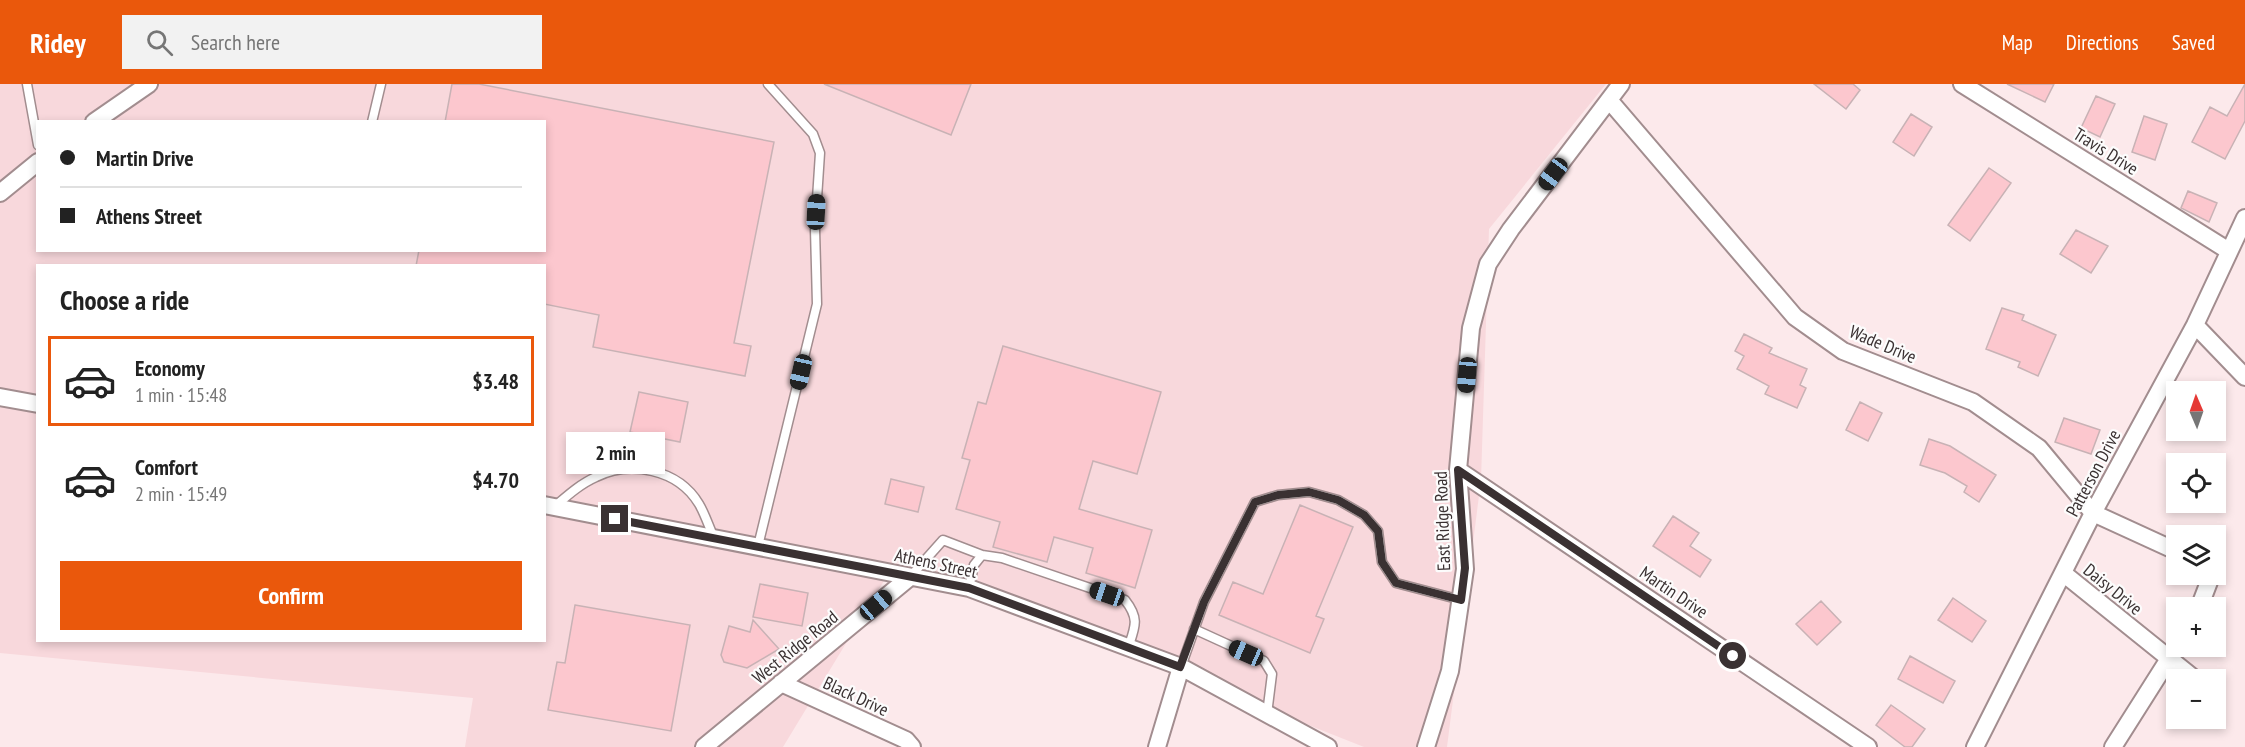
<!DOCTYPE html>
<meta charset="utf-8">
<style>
:root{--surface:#fff;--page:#f2f2f2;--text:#222;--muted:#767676;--line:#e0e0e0;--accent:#ea580c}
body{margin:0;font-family:"PT Sans Narrow",sans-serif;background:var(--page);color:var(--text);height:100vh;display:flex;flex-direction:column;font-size:22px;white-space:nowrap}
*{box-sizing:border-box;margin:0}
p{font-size:20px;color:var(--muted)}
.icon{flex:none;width:33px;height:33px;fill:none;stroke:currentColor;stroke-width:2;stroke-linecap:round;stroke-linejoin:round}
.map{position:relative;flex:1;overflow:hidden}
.details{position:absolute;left:36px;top:180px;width:510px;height:378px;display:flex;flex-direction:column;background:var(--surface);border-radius:0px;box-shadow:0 3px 9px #0003}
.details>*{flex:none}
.top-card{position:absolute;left:36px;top:36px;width:510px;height:132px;border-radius:0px;box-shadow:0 3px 9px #0003;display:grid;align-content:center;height:132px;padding:0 24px;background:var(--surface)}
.needle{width:39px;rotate:358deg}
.buttons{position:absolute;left:2166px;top:297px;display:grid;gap:12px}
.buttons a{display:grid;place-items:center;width:60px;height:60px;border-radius:0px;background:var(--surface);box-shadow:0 3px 9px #0003;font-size:30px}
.end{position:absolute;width:27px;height:27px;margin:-14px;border:8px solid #3a3132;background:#fff;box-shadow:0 0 0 3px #fff}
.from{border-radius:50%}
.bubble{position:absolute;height:42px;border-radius:0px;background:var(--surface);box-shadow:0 3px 9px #0003;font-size:20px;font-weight:800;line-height:42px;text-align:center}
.car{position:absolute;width:18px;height:36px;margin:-18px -9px;border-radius:8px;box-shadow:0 0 4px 2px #0007;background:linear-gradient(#222 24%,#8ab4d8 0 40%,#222 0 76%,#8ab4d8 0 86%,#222 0)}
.top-card b{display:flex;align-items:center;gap:21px;height:57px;font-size:22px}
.top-card b+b{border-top:2px solid var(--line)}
.top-card i{width:15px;height:15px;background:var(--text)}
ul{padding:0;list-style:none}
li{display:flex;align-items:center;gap:18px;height:90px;margin:0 12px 9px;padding:0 12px;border:3px solid transparent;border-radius:0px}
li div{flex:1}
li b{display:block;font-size:22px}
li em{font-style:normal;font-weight:800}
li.current{border-color:var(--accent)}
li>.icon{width:54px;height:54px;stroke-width:1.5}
h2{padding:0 24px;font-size:27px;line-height:72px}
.action{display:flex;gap:12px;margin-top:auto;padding:12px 24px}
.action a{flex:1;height:69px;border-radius:0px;background:var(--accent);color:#fff;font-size:24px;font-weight:800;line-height:69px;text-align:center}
header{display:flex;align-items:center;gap:36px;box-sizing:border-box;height:84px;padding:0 30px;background:var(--accent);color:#fff}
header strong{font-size:28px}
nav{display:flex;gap:33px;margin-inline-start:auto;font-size:21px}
.search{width:420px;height:54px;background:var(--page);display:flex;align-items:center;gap:15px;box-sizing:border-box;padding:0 21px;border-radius:0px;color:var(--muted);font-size:22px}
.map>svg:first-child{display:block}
</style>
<header>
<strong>Ridey</strong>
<div class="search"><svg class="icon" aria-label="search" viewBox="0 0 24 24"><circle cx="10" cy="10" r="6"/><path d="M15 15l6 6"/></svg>Search here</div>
<nav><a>Map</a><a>Directions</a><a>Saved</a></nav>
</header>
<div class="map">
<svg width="2245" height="663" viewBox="0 0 2245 663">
<rect width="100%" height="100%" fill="#fce9eb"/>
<path fill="#f8d8dc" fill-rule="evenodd" d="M0 0H1606L1489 145 1481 396 1447 663H1364L896 477 783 663H465L473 614 0 569ZM38 38H544V166H38ZM38 182H544V556H38Z"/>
<path fill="#fcc7ce" stroke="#c8b2b5" stroke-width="1.5" d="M452 0H479L774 58 734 259 751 262 745 292 593 263 599 231 544 220V182H416L419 166H544V38H445Z
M824 0H971L951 51Z
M1814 0H1853L1860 6 1846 25Z
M2007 0H2054L2045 18Z
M2245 0V37L2225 75 2192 58 2210 23 2227 32Z
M2096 12 2115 20 2100 53 2081 44Z
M1911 30 1932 43 1914 72 1893 58Z
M2144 32 2167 40 2155 76 2132 68Z
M1989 84 2011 99 1970 157 1948 141Z
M2188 107 2217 119 2209 138 2181 124Z
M2076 146 2108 162 2091 189 2060 170Z
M2002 224 2024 231 2022 236 2056 251 2038 292 2018 283 2020 278 1986 265Z
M1744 250 1772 264 1769 269 1807 285 1800 301 1806 304 1797 324 1765 310 1769 302 1737 285 1744 272 1735 267Z
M1003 262 1161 308 1137 390 1093 377 1079 425 1152 446 1135 504 1086 489 1093 464 1054 453 1047 478 993 463 1000 438 956 425 970 376 962 374 978 318 986 320Z
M639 308 688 318 680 358 630 348Z
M1860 318 1882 329 1868 357 1846 346Z
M2064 334 2100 346 2091 370 2055 358Z
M1929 355 1950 362 1996 391 1979 418 1964 408 1967 402 1945 389 1920 381Z
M891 395 924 403 918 428 885 420Z
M1300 421 1353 443 1316 532 1324 535 1310 569 1219 531 1233 498 1263 510Z
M1673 432 1699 449 1690 462 1711 476 1700 493 1653 462Z
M760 500 808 509 802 542 753 533Z
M1953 514 1986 537 1972 558 1938 536Z
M1821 517 1841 538 1817 561 1796 540Z
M575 521 690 541 671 647 548 626 557 578 565 579Z
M753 536 779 565 747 584 724 578 721 571 729 542 750 548Z
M1910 572 1955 597 1943 619 1898 595Z
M1891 621 1925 645 1912 663H1905L1876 641Z"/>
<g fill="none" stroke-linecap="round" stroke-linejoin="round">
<g stroke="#a28d8f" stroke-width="11">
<path id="service" d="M27 0 38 61
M372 38 381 0
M554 423C567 412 580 400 596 393 630 376 678 385 699 420 705 430 709 443 714 454
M758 462 817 220 815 145 820 69 813 50 768 0
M910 493 943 456 982 471
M969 504 974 481 982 471 1002 474 1125 516C1140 535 1135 543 1128 564
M1194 545 1264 577 1272 590 1267 630
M1181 583 1204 518 1255 418 1278 411 1309 408 1338 416 1364 431 1378 447 1382 478 1396 499 1461 516"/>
</g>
<g stroke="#a28d8f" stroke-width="20">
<path id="minor" d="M1962 0 2229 167
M1609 16 1795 233 1843 267 1973 318 2039 364 2093 429 2176 467
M94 38 149 0
M0 109 38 78
M2195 241 2245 293
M0 313 38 320
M1458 386 1868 663
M544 421 969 504 1181 583 1328 663
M2063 489 2196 596
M2199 524 2212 490
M781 599 906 656 912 663
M704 663 910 493
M1157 663 1181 583
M1426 663 1450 587 1465 485 1458 386 1471 244 1488 180 1511 145 1621 0
M1975 663 2093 429 2195 241 2245 134
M2113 663 2177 562"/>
</g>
<use href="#service" stroke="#fff" stroke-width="8"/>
<use href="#minor" stroke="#fff" stroke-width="16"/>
</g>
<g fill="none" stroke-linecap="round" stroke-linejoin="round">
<path stroke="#3a3132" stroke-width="8" d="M615 435 969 504 1180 583 1204 518 1255 418 1278 411 1309 408 1338 416 1364 431 1378 447 1382 478 1396 499 1461 516 1465 484 1458 386 1733 572"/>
</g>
<g text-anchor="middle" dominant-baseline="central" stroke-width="4.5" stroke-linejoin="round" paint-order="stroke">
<g font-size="18" fill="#3a3132" stroke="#fcfcfc">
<text transform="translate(2106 67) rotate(32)">Travis Drive</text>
<text transform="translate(1883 260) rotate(23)">Wade Drive</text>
<text transform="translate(2093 389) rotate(-62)">Patterson Drive</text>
<text transform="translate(1442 437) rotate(-92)">East Ridge Road</text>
<text transform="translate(936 479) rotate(12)">Athens Street</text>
<text transform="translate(2113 505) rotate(39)">Daisy Drive</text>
<text transform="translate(1674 508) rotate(34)">Martin Drive</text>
<text transform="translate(795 563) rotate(-39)">West Ridge Road</text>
<text transform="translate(856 612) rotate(25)">Black Drive</text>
</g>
</g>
</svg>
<div class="buttons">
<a><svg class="needle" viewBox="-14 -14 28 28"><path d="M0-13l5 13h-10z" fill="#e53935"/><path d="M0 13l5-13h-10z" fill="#767676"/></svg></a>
<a><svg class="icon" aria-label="locate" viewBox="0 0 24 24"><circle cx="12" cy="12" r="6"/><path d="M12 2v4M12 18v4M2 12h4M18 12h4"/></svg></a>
<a><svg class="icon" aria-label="layers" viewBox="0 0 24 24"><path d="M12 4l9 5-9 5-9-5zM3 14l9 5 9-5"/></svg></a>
<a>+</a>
<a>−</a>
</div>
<i class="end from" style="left:1733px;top:572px"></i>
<i class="end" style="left:615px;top:435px"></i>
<div class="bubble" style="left:566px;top:348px;width:99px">2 min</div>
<i class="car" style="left:1553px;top:90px;rotate:217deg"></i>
<i class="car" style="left:816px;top:128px;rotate:3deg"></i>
<i class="car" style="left:801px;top:288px;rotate:193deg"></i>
<i class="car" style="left:1467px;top:291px;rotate:185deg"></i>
<i class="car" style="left:1107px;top:510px;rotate:289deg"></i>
<i class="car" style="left:876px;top:521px;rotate:50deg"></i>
<i class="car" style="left:1246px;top:569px;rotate:294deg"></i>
<div class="top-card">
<b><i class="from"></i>Martin Drive</b>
<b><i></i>Athens Street</b>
</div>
<section class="details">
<h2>Choose a ride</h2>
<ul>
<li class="current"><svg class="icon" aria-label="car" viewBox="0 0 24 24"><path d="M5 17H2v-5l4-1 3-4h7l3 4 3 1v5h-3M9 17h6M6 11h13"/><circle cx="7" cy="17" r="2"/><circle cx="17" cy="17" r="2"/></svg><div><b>Economy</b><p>1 min · 15:48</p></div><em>$3.48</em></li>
<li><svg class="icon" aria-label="car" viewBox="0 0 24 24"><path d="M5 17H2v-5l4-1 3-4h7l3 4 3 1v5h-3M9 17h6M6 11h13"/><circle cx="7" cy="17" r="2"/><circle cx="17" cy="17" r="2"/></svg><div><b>Comfort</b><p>2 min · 15:49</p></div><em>$4.70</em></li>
</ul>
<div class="action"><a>Confirm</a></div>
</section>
</div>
